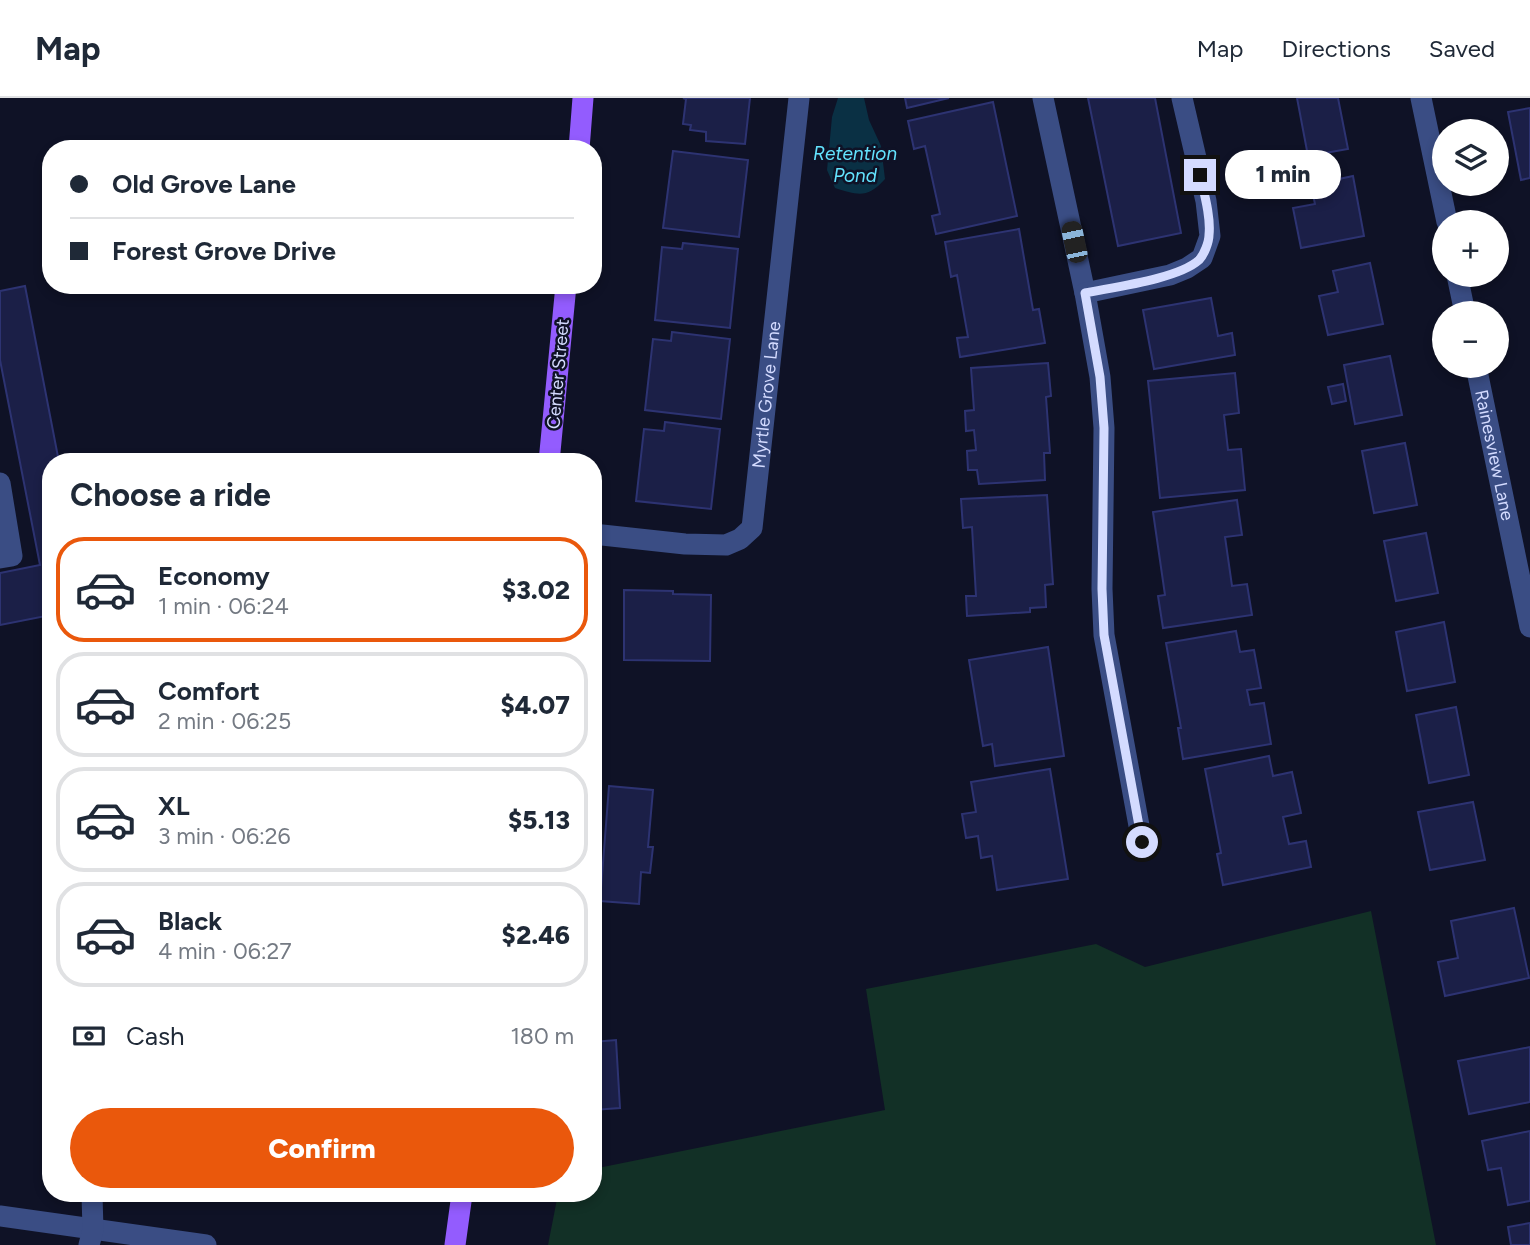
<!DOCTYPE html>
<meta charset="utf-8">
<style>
:root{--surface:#fff;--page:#f6f6f7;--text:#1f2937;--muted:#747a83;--line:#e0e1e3;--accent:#ea580c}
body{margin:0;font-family:Figtree,sans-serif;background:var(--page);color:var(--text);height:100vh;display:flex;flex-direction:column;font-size:26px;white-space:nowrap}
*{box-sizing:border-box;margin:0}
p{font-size:23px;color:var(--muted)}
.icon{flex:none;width:38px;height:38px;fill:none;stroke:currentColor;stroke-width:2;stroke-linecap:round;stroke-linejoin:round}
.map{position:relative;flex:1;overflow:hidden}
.details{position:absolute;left:42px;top:355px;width:560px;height:749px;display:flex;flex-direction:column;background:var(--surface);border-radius:28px;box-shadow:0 4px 10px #0003}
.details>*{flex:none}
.guide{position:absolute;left:42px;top:42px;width:560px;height:154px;border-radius:28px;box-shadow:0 4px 10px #0003;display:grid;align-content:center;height:154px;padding:0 28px;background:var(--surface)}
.fabs{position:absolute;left:1432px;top:21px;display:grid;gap:14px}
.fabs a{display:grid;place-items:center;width:77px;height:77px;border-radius:50%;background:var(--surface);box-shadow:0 4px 10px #0003;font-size:35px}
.end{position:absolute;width:32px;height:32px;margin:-16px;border:9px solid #d4dbff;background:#111;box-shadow:0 0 0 4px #111}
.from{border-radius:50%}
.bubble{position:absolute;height:49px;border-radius:24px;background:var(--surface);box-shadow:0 4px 10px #0003;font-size:23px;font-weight:800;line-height:49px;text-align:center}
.car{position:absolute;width:21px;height:42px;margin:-21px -10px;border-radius:9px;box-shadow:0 0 5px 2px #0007;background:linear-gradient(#222 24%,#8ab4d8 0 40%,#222 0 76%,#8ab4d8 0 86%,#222 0)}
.guide b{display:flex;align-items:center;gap:24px;height:66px;font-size:26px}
.guide b+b{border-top:2px solid var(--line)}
.guide i{width:18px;height:18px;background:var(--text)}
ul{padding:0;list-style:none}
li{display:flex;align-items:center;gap:21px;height:105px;margin:0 14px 10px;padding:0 14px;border:4px solid var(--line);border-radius:28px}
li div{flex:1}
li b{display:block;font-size:26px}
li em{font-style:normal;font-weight:800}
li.on{border-color:var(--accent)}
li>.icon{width:63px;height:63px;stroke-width:1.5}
h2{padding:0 28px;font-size:32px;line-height:84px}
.pay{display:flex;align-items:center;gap:18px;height:77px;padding:0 28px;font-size:26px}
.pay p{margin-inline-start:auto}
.action{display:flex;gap:14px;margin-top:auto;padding:14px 28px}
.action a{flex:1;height:80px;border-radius:42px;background:var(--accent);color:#fff;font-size:28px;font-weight:800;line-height:80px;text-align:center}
header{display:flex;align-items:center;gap:42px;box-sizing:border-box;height:98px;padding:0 35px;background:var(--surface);border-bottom:2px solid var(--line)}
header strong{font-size:33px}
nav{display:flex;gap:38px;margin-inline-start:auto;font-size:24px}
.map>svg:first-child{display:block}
</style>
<header>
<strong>Map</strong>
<nav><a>Map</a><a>Directions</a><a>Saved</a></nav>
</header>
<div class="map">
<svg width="1530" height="1147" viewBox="0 0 1530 1147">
<rect width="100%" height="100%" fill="#0f1226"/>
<path fill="#123026" d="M1371 813 1436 1147H548L558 1096H593V1071L885 1012 866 891 1096 846 1145 869Z"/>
<path fill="#0a3044" d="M838 0H864L869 22 881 48 885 81C867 101 858 97 835 90L827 72 832 19Z"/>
<path fill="#1b1f47" stroke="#2d3372" stroke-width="2" d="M683 0H750L745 46 706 43V34L690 32 691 27 683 26 686 1Z
M905 0H949L907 10Z
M1088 0H1155L1181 135 1118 148Z
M1297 0H1338L1348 51 1308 58Z
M993 4 1017 118 936 136 932 118 940 116 925 48 914 51 908 23Z
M1530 10V80L1521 82 1508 14Z
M673 53 748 62 739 139 663 130Z
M1353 78 1364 138 1301 150 1293 110 1315 106 1311 87Z
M1019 131 1033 212 1039 211 1045 245 960 259 957 240 968 239 957 177 951 179 945 144Z
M683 145 738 151 730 230 655 222 662 149 682 151Z
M1370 165 1383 226 1328 237 1319 198 1338 194 1333 173Z
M25 188 59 364H51V517L0 527V475L40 467 0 262V193Z
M1211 200 1218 238 1232 235 1235 257 1154 271 1143 212Z
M672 234 730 241 721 321 645 312 653 241 671 243Z
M1390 258 1402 317 1355 326 1344 267Z
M1048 265 1051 298 1046 299 1050 355H1044L1045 382 979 386 977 372H968L967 353 976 352 974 332 966 333 965 313 974 312 971 270Z
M1235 275 1239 315 1224 317 1228 352 1241 351 1245 392 1160 400 1148 283Z
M1343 286 1346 303 1332 306 1328 289Z
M665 324 720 331 711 411 636 403 644 331 664 333Z
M1405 345 1417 407 1374 415 1362 353Z
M1047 397 1053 486 1045 487 1046 509 1030 510V514L967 518 966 498H976L972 429 963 430 961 401Z
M1237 402 1242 437 1225 439 1232 488 1247 486 1252 517 1163 530 1158 498 1165 497 1153 414Z
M1426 435 1438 495 1396 503 1384 443Z
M624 492 673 493V496L711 497 710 563 624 562Z
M1444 524 1455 584 1407 593 1396 534Z
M1236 533 1240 554 1254 552 1261 590 1247 592 1250 607 1264 605 1271 646 1183 661 1178 630H1181L1166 545Z
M1048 549 1064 658 995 668 992 646 983 648 969 562Z
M1456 609 1469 677 1429 685 1416 617Z
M1269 658 1273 678 1292 674 1301 715 1283 719 1289 746 1306 743 1311 769 1223 787 1217 756 1221 755 1205 671Z
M1050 671 1068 781 997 792 992 758 981 760 978 738 966 740 962 716 976 714 971 684Z
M609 688 653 692 648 749H653L650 775 641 774 639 806 600 803Z
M1473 704 1485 762 1430 772 1418 714Z
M1514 810 1529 880 1445 898 1438 864 1458 860 1451 823Z
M616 942 620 1010 593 1012V944Z
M1530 949V1004L1469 1016 1458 963Z
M1530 1033V1103L1508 1107 1501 1070 1488 1072 1482 1043Z
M1530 1125V1147H1511L1508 1129Z"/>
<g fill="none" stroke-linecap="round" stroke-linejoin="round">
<g stroke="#3a4d84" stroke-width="21">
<path d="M1043 0 1085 195 1100 279 1104 330 1102 491 1104 537 1142 744"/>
<path d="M1421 0 1447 124"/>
<path d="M1457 177 1465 215"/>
<path d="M1085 195 1170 177 1187 170 1202 160 1210 138 1206 103 1182 0"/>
<path id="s1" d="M1476 268 1530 529"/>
<path d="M0 385 12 458 0 460"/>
<path id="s2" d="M593 436 685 446 726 447 740 441 752 430 799 0"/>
<path d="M0 1118 206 1147"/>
<path d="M89 1147 93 1132 92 1096"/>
</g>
<path stroke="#935cfe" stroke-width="21" d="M579 51 583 0
M549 364 566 187
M455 1147 462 1096"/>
</g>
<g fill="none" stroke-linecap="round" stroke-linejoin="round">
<path stroke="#d4dbff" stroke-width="9" d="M1142 744 1104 537 1102 491 1104 330 1100 279 1085 195C1114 189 1178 181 1199 162 1204 157 1209 144 1209 137 1211 119 1204 95 1200 77"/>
</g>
<g text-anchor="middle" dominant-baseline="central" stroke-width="5" stroke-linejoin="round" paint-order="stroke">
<g font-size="18" fill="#d4dbff" stroke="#0f1226">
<text transform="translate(558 276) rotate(-85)">Center Street</text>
<text stroke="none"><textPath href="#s2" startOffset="299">Myrtle Grove Lane</textPath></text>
<text stroke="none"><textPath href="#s1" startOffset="91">Rainesview Lane</textPath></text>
</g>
<g font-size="19" font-style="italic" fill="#63e3fe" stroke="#0f1226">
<text x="855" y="55">Retention<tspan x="855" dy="22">Pond</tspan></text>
</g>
</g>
</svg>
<div class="fabs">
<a><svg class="icon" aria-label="layers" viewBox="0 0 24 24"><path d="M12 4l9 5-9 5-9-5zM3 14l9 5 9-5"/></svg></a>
<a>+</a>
<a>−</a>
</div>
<i class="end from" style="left:1142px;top:744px"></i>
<i class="end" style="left:1200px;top:77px"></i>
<div class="bubble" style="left:1225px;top:52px;width:116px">1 min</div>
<i class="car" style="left:1074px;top:144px;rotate:348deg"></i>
<div class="guide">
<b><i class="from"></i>Old Grove Lane</b>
<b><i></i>Forest Grove Drive</b>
</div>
<section class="details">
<h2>Choose a ride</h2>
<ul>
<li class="on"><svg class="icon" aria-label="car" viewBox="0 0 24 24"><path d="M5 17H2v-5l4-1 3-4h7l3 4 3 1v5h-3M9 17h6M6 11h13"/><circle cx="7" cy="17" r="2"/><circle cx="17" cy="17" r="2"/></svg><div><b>Economy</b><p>1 min · 06:24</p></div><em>$3.02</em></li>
<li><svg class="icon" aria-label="car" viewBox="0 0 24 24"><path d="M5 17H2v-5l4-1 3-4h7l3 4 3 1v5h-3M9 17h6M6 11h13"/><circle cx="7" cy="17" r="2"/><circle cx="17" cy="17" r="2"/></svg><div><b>Comfort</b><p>2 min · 06:25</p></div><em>$4.07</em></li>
<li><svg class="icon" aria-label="car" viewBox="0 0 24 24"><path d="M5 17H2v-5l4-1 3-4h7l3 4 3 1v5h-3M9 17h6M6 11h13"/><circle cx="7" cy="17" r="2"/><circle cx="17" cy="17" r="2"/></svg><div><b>XL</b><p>3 min · 06:26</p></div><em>$5.13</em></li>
<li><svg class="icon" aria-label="car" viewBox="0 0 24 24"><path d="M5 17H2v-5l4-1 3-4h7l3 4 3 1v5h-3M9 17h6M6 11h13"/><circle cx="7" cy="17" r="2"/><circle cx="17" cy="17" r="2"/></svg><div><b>Black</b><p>4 min · 06:27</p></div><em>$2.46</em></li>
</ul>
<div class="pay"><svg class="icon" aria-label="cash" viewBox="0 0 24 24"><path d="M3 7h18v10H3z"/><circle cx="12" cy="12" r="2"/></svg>Cash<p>180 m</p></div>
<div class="action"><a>Confirm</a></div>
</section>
</div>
